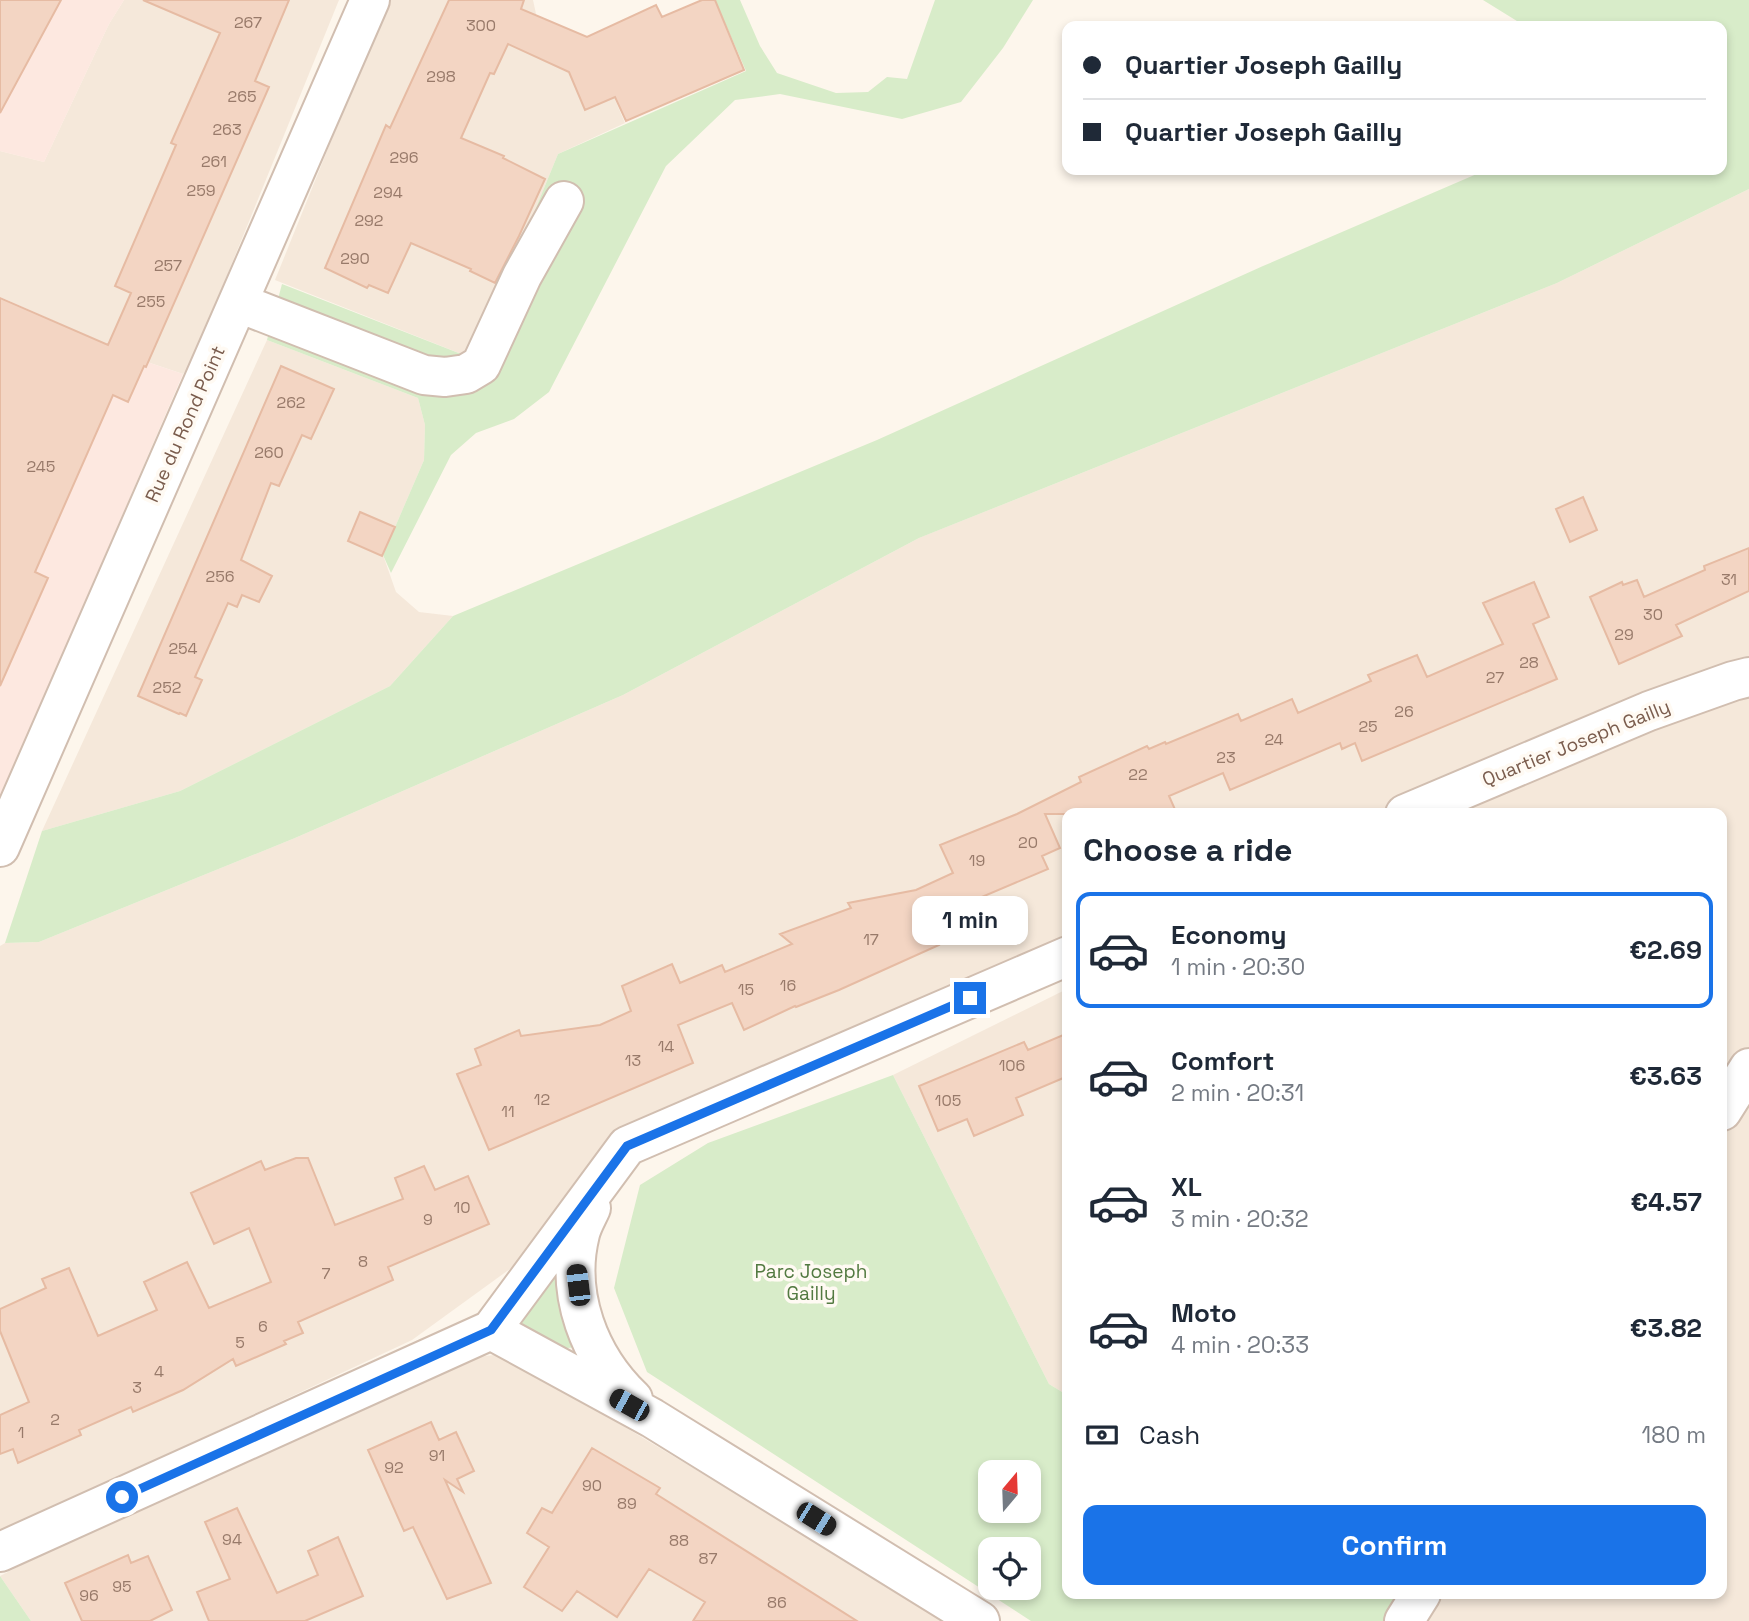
<!DOCTYPE html>
<meta charset="utf-8">
<style>
:root{--surface:#fff;--page:#f6f6f7;--text:#1f2937;--muted:#747a83;--line:#e0e1e3;--accent:#1a73e8}
body{margin:0;font-family:"Space Grotesk",sans-serif;background:var(--page);color:var(--text);height:100vh;display:flex;flex-direction:column;font-size:26px;white-space:nowrap}
*{box-sizing:border-box;margin:0}
p{font-size:23px;color:var(--muted)}
.icon{flex:none;width:38px;height:38px;fill:none;stroke:currentColor;stroke-width:2;stroke-linecap:round;stroke-linejoin:round}
.map{position:relative;flex:1;overflow:hidden}
.sheet{position:absolute;left:1062px;top:808px;width:665px;height:791px;display:flex;flex-direction:column;background:var(--surface);border-radius:14px;box-shadow:0 4px 10px #0003}
.sheet>*{flex:none}
.hud{position:absolute;left:1062px;top:21px;width:665px;height:154px;border-radius:14px;box-shadow:0 4px 10px #0003;display:grid;align-content:center;height:154px;padding:0 21px;background:var(--surface)}
.needle{width:46px;rotate:19deg}
.tools{position:absolute;left:978px;top:1460px;display:grid;gap:14px}
.tools a{display:grid;place-items:center;width:63px;height:63px;border-radius:14px;background:var(--surface);box-shadow:0 4px 10px #0003;font-size:35px}
.end{position:absolute;width:32px;height:32px;margin:-16px;border:9px solid #1a73e8;background:#fff;box-shadow:0 0 0 4px #fff}
.from{border-radius:50%}
.bubble{position:absolute;height:49px;border-radius:14px;background:var(--surface);box-shadow:0 4px 10px #0003;font-size:23px;font-weight:700;line-height:49px;text-align:center}
.car{position:absolute;width:21px;height:42px;margin:-21px -10px;border-radius:9px;box-shadow:0 0 5px 2px #0007;background:linear-gradient(#222 24%,#8ab4d8 0 40%,#222 0 76%,#8ab4d8 0 86%,#222 0)}
.hud b{display:flex;align-items:center;gap:24px;height:66px;font-size:26px}
.hud b+b{border-top:2px solid var(--line)}
.hud i{width:18px;height:18px;background:var(--text)}
ul{padding:0;list-style:none}
li{display:flex;align-items:center;gap:21px;height:116px;margin:0 14px 10px;padding:0 7px;border:4px solid transparent;border-radius:14px}
li div{flex:1}
li b{display:block;font-size:26px}
li em{font-style:normal;font-weight:700}
li.selected{border-color:var(--accent)}
li>.icon{width:63px;height:63px;stroke-width:1.5}
h2{padding:0 21px;font-size:32px;line-height:84px}
.pay{display:flex;align-items:center;gap:18px;height:77px;padding:0 21px;font-size:26px}
.pay p{margin-inline-start:auto}
.action{display:flex;gap:14px;margin-top:auto;padding:14px 21px}
.action a{flex:1;height:80px;border-radius:14px;background:var(--accent);color:#fff;font-size:28px;font-weight:700;line-height:80px;text-align:center}
.map>svg:first-child{display:block}
</style>
<div class="map">
<svg width="1749" height="1621" viewBox="0 0 1749 1621">
<rect width="100%" height="100%" fill="#fdf6ec"/>
<path fill="#f5e8da" d="M124 0H339L191 364 183 374 147 362 0 297V151L44 162 109 24Z
M388 0H533L538 23 592 46 625 123 558 154 474 359 275 280Z
M1749 189V1621H1404L1412 1608 1391 1594H1722V814H1068L1067 949 615 1163 514 1266 412 1340 0 1533V946L5 943 39 942 295 838 623 695 919 538 1557 283Z
M267 340 418 398 425 425 424 460 383 555 396 592 419 612 453 616 390 686 180 791 42 831Z
M1067 989V1395L1049 1384 893 1075Z
M503 1354 948 1621H31L0 1576 416 1364Z"/>
<path fill="#fde8e0" d="M0 0H124L109 24 44 162 0 151Z
M0 297 147 362 183 374 0 799Z"/>
<path fill="#d8ecc9" fill-rule="evenodd" d="M715 0H740L760 46 777 73 836 93 868 92 887 77 907 79 935 0H1033L1003 48 961 102 902 119 780 94 735 100 666 166 549 392 514 419 476 433 451 455 391 573 383 555 424 460 425 425 418 398 267 340 282 284 474 359 558 154 746 71Z
M1483 0H1749V189L1557 283 919 538 623 695 295 838 39 942 5 943 42 831 180 791 390 686 453 616 877 440 1263 266 1486 170H1722V26H1525Z
M893 1075 1049 1384 1067 1395 1068 1594H1391L1412 1608 1404 1621H1031L647 1372 614 1288 640 1185 708 1143ZM990 1472H1029V1510H990ZM990 1549H1029V1587H990Z
M567 1244 577 1347 558 1349 521 1325 547 1261Z
M0 1576 31 1621H0Z"/>
<path fill="#f3d5c3" stroke="#e6bba3" stroke-width="2" d="M0 0H61L0 113Z
M143 0H289L255 81 269 87 146 367 144 366 128 402 113 395 35 572 48 578 0 686V298L108 345 131 293 115 286 176 145 171 143 220 33Z
M449 0H524L521 9 587 37 656 5 662 17 702 0H715L744 70 626 121 615 97 585 110 569 72 508 44 494 74 490 73 461 138 504 156 503 158 545 179 519 236 495 283 470 271 471 269 411 243 388 293 369 285 367 288 325 268 386 125 390 128Z
M281 366 334 389 311 439 302 435 279 486 271 483 241 560 272 576 259 602 242 595 237 607 228 603 195 677 202 680 186 716 180 713 179 714 138 696Z
M1583 497 1597 530 1570 542 1556 509Z
M360 512 395 527 382 556 348 541Z
M1749 548V591L1676 625 1682 636 1619 664 1590 597 1622 582 1623 585 1637 580 1644 597 1705 570 1704 566Z
M1534 582 1549 617 1533 624 1557 679 1362 761 1355 743 1342 749 1340 743 1230 790 1223 773 1169 796 1177 814H1045L1060 848 1042 856 1048 869 944 913 947 919 932 929 939 945 839 990 796 1007 795 1006 744 1030 732 1003 678 1025 693 1063 489 1150 457 1074 481 1065 475 1049 519 1030 521 1036 600 1025 631 1011 622 986 672 964 680 983 722 965 725 972 792 944 780 934 851 908 848 903 916 890 953 873 940 845 1017 814 1081 782 1079 777 1147 746 1149 749 1165 742 1166 744 1238 714 1241 721 1292 699 1298 713 1371 681 1368 675 1417 655 1427 677 1503 644 1483 603Z
M1068 1033V1076L1016 1098 1023 1115 974 1136 967 1119 938 1131 919 1086 1024 1042 1028 1050Z
M296 1158H308L335 1225 403 1199 395 1178 424 1166 435 1190 468 1176 489 1224 388 1267 393 1280 298 1322 303 1333 284 1341 286 1344 236 1366 233 1359 183 1390 133 1412 131 1407 79 1430 81 1435 18 1463 13 1449 0 1454V1415L29 1402 0 1331V1309L46 1288 42 1279 69 1268 98 1336 157 1310 144 1282 187 1262 209 1308 271 1282 249 1228 214 1244 191 1193 261 1161 265 1170Z
M431 1422 439 1440 456 1432 474 1471 457 1479 463 1492 445 1480 491 1583 447 1599 413 1527 404 1531 368 1450Z
M592 1448 660 1488 656 1494 857 1621H693L705 1602 649 1569 617 1617 577 1591 562 1611 524 1587 549 1547 527 1533 542 1508 552 1513Z
M237 1508 277 1593 318 1575 308 1551 338 1537 363 1596 305 1621H209L197 1592 230 1579 205 1522Z
M128 1555 131 1563 148 1556 172 1610 150 1621H82L65 1583Z"/>
<g fill="none" stroke-linecap="round" stroke-linejoin="round">
<g stroke="#d1beb0" stroke-width="42">
<path id="minor" d="M239 303 424 375 445 377 466 374 481 365 522 276 564 201
M1405 814 1649 711 1733 681 1749 677
M0 847 370 0
M1722 1111 1749 1068
M591 1208C587 1217 582 1225 580 1234 565 1294 589 1357 633 1399
M491 1330 652 1418 980 1621
M0 1552 491 1330 627 1146 1068 956
M1404 1621 1421 1594"/>
</g>
<use href="#minor" stroke="#fff" stroke-width="38"/>
</g>
<g fill="none" stroke-linecap="round" stroke-linejoin="round">
<path stroke="#1a73e8" stroke-width="9" d="M122 1497 491 1330 627 1146 970 998"/>
</g>
<g text-anchor="middle" dominant-baseline="central" stroke-width="7" stroke-linejoin="round" paint-order="stroke">
<g font-size="16" fill="#987a6a">
<text x="248" y="22">267</text>
<text x="481" y="25">300</text>
<text x="441" y="76">298</text>
<text x="242" y="96">265</text>
<text x="227" y="129">263</text>
<text x="404" y="157">296</text>
<text x="214" y="161">261</text>
<text x="201" y="190">259</text>
<text x="388" y="192">294</text>
<text x="369" y="220">292</text>
<text x="355" y="258">290</text>
<text x="168" y="265">257</text>
<text x="151" y="301">255</text>
<text x="291" y="402">262</text>
<text x="269" y="452">260</text>
<text x="41" y="466">245</text>
<text x="220" y="576">256</text>
<text x="1729" y="579">31</text>
<text x="1653" y="614">30</text>
<text x="1624" y="634">29</text>
<text x="183" y="648">254</text>
<text x="1529" y="662">28</text>
<text x="1495" y="677">27</text>
<text x="167" y="687">252</text>
<text x="1404" y="711">26</text>
<text x="1368" y="726">25</text>
<text x="1274" y="739">24</text>
<text x="1226" y="757">23</text>
<text x="1138" y="774">22</text>
<text x="1028" y="842">20</text>
<text x="977" y="860">19</text>
<text x="871" y="939">17</text>
<text x="788" y="985">16</text>
<text x="746" y="989">15</text>
<text x="666" y="1046">14</text>
<text x="633" y="1060">13</text>
<text x="1012" y="1065">106</text>
<text x="542" y="1099">12</text>
<text x="948" y="1100">105</text>
<text x="508" y="1111">11</text>
<text x="462" y="1207">10</text>
<text x="428" y="1219">9</text>
<text x="363" y="1261">8</text>
<text x="326" y="1273">7</text>
<text x="263" y="1326">6</text>
<text x="240" y="1342">5</text>
<text x="159" y="1371">4</text>
<text x="137" y="1387">3</text>
<text x="55" y="1419">2</text>
<text x="21" y="1432">1</text>
<text x="437" y="1455">91</text>
<text x="394" y="1467">92</text>
<text x="592" y="1485">90</text>
<text x="627" y="1503">89</text>
<text x="232" y="1539">94</text>
<text x="679" y="1540">88</text>
<text x="708" y="1558">87</text>
<text x="122" y="1586">95</text>
<text x="89" y="1595">96</text>
<text x="777" y="1602">86</text>
</g>
<g font-size="19" fill="#7a5c4d" stroke="#fffaf3">
<text transform="translate(185 424) rotate(-66)">Rue du Rond Point</text>
<text transform="translate(1576 743) rotate(-22)">Quartier Joseph Gailly</text>
</g>
<g font-size="19" fill="#537a41" stroke="#fffaf3">
<text x="811" y="1271">Parc Joseph<tspan x="811" dy="22">Gailly</tspan></text>
</g>
</g>
</svg>
<div class="tools">
<a><svg class="needle" viewBox="-14 -14 28 28"><path d="M0-13l5 13h-10z" fill="#e53935"/><path d="M0 13l5-13h-10z" fill="#747a83"/></svg></a>
<a><svg class="icon" aria-label="locate" viewBox="0 0 24 24"><circle cx="12" cy="12" r="6"/><path d="M12 2v4M12 18v4M2 12h4M18 12h4"/></svg></a>
</div>
<i class="end from" style="left:122px;top:1497px"></i>
<i class="end" style="left:970px;top:998px"></i>
<div class="bubble" style="left:912px;top:896px;width:116px">1 min</div>
<i class="car" style="left:578px;top:1285px;rotate:353deg"></i>
<i class="car" style="left:629px;top:1405px;rotate:299deg"></i>
<i class="car" style="left:816px;top:1519px;rotate:122deg"></i>
<div class="hud">
<b><i class="from"></i>Quartier Joseph Gailly</b>
<b><i></i>Quartier Joseph Gailly</b>
</div>
<section class="sheet">
<h2>Choose a ride</h2>
<ul>
<li class="selected"><svg class="icon" aria-label="car" viewBox="0 0 24 24"><path d="M5 17H2v-5l4-1 3-4h7l3 4 3 1v5h-3M9 17h6M6 11h13"/><circle cx="7" cy="17" r="2"/><circle cx="17" cy="17" r="2"/></svg><div><b>Economy</b><p>1 min · 20:30</p></div><em>€2.69</em></li>
<li><svg class="icon" aria-label="car" viewBox="0 0 24 24"><path d="M5 17H2v-5l4-1 3-4h7l3 4 3 1v5h-3M9 17h6M6 11h13"/><circle cx="7" cy="17" r="2"/><circle cx="17" cy="17" r="2"/></svg><div><b>Comfort</b><p>2 min · 20:31</p></div><em>€3.63</em></li>
<li><svg class="icon" aria-label="car" viewBox="0 0 24 24"><path d="M5 17H2v-5l4-1 3-4h7l3 4 3 1v5h-3M9 17h6M6 11h13"/><circle cx="7" cy="17" r="2"/><circle cx="17" cy="17" r="2"/></svg><div><b>XL</b><p>3 min · 20:32</p></div><em>€4.57</em></li>
<li><svg class="icon" aria-label="car" viewBox="0 0 24 24"><path d="M5 17H2v-5l4-1 3-4h7l3 4 3 1v5h-3M9 17h6M6 11h13"/><circle cx="7" cy="17" r="2"/><circle cx="17" cy="17" r="2"/></svg><div><b>Moto</b><p>4 min · 20:33</p></div><em>€3.82</em></li>
</ul>
<div class="pay"><svg class="icon" aria-label="cash" viewBox="0 0 24 24"><path d="M3 7h18v10H3z"/><circle cx="12" cy="12" r="2"/></svg>Cash<p>180 m</p></div>
<div class="action"><a>Confirm</a></div>
</section>
</div>
